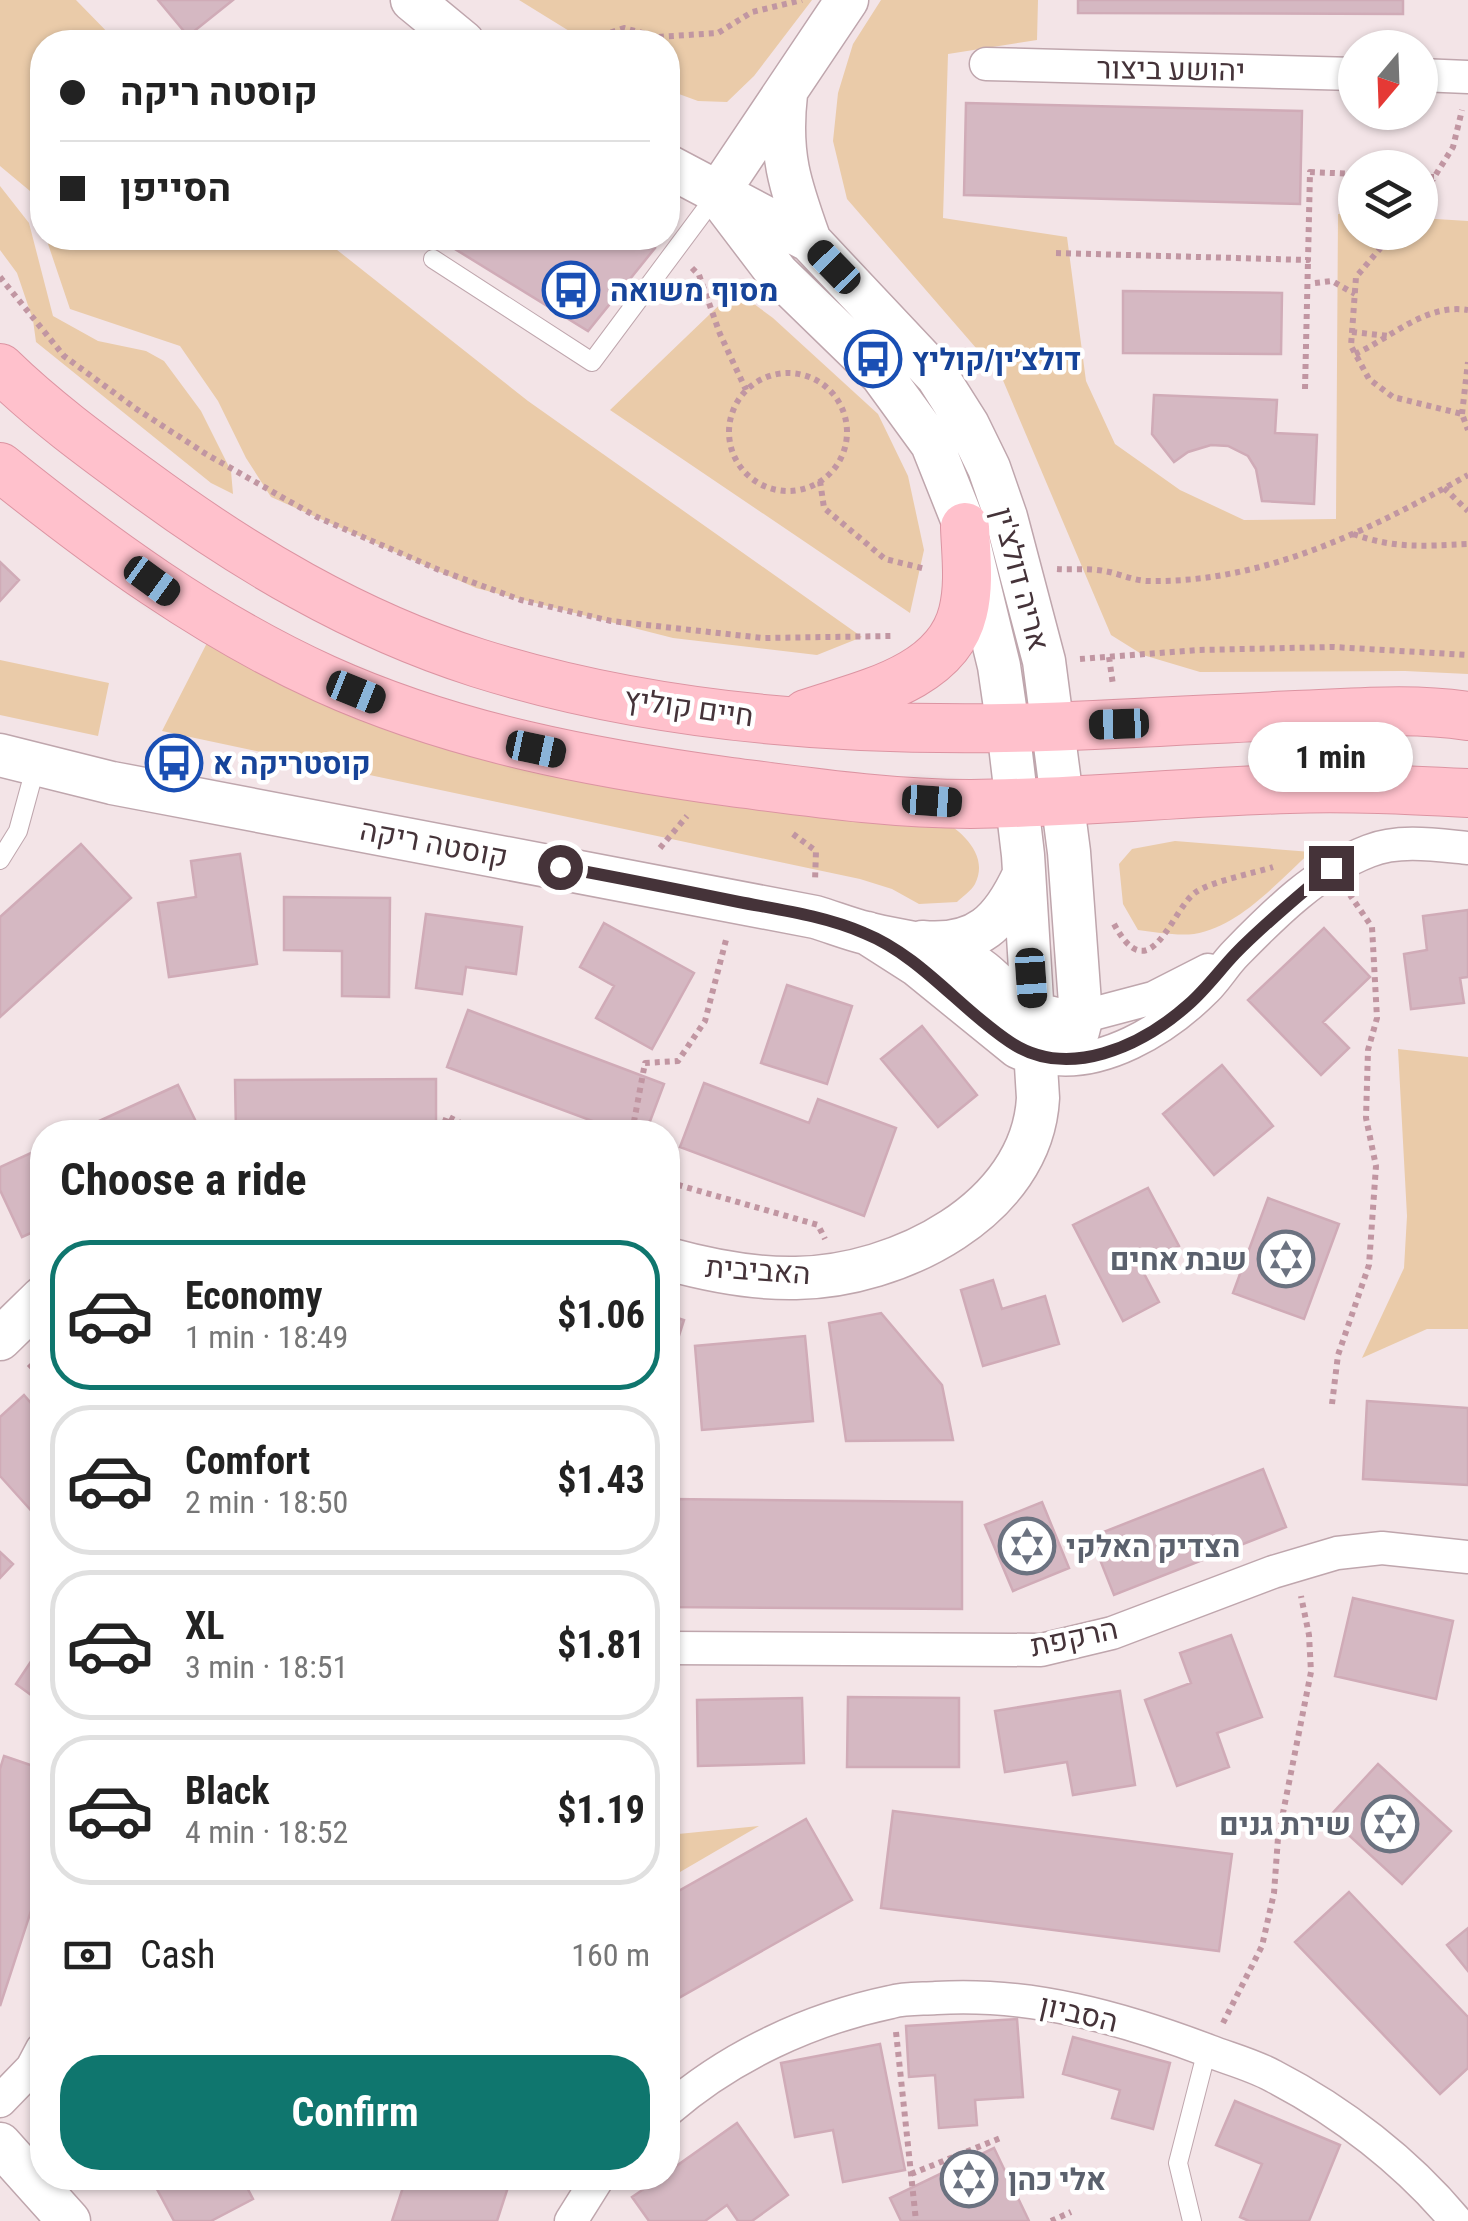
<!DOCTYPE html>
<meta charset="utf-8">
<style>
:root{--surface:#fff;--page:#f6f6f6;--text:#222;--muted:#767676;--line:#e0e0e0;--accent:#0f766e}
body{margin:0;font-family:"Roboto Condensed",Heebo,sans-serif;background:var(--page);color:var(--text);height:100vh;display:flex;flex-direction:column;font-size:38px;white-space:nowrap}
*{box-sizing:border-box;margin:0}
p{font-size:32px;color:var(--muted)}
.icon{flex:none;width:55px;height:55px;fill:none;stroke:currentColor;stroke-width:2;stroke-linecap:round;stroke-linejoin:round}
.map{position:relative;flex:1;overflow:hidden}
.details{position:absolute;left:30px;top:1120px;width:650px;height:1070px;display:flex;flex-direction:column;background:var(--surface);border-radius:40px;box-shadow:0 2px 8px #0004}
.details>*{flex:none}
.guide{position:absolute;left:30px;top:30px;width:650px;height:220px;border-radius:40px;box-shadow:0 2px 8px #0004;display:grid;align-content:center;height:220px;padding:0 30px;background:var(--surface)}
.needle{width:65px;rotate:199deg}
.tools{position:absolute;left:1338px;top:30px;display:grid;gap:20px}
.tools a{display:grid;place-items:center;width:100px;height:100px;border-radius:50%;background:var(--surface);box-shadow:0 2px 8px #0004;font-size:50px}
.end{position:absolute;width:45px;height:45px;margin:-22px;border:12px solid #453339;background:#fff;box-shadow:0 0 0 5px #fff}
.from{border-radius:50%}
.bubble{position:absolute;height:70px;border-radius:35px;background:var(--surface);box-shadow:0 2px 8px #0004;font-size:32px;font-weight:700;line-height:70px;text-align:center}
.car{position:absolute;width:30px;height:60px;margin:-30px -15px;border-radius:12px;box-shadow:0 0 8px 2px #0007;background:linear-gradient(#222 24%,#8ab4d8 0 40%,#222 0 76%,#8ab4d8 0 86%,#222 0)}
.guide b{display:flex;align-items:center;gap:35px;height:95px;font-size:38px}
.guide b+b{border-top:2px solid var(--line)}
.guide i{width:25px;height:25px;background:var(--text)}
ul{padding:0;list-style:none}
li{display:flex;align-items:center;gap:30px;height:150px;margin:0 20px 15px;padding:0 10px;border:5px solid var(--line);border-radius:40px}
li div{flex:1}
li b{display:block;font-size:38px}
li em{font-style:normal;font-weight:700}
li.active{border-color:var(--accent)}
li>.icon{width:90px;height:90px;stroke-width:1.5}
h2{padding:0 30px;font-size:45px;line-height:120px}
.pay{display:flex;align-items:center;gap:25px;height:110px;padding:0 30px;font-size:38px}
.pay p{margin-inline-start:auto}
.primary-button{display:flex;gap:20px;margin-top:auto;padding:20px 30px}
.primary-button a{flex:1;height:115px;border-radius:40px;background:var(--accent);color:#fff;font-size:40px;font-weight:700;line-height:115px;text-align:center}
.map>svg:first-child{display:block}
</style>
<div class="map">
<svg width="1468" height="2221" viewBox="0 0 1468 2221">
<rect width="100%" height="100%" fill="#f3e4e7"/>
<path fill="#eacba9" d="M0 0H76L117 42H42V228L30 191 0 166Z
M519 0H812L754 76 727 102 698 101 668 90V42H587Z
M881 0H1038L1037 40 948 54 943 218 1067 237 1086 381 1115 444 1180 490 1244 520 1336 519 1338 214 1355 215V232H1420V218L1468 221V674L1405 671 1200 672 1143 655 1111 635 1002 378 847 199 833 141 838 93 853 44Z
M0 186 29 223 53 316 98 341 146 351 164 361 201 411 231 471 233 494 211 483 36 342 33 320 17 273 0 250Z
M46 238H322L528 401 862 637 817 655 673 638 476 588 271 497 246 458 218 401 180 346 70 309Z
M735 290 773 318 878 414 908 476 924 550 910 613 610 410Z
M209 639 407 729 938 817C960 830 990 854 975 884 972 890 962 897 957 902L919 904 892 889 860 879 162 731Z
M0 660 109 683 98 736 0 715Z
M1175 841 1311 852C1277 882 1241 926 1194 934 1176 936 1156 932 1138 930L1123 904 1119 864 1132 849Z
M1398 1049 1468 1057V1329H1427L1362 1358 1404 1268 1407 1216Z
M759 1826 668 1879V1835Z"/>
<path fill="#d5b8c2" stroke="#d0abb7" stroke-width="2.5" d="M158 0H233L188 36Z
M1078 0H1403V14L1078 13Z
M966 103 1302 111 1300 204 964 195Z
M437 238H639L655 248 588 331Z
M1123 291 1282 293 1281 354 1123 353Z
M1154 395 1277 400 1275 433 1317 435 1314 504 1262 501 1256 469 1248 456 1228 446 1211 445 1188 452 1174 462 1152 434Z
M0 562 19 580 0 601Z
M81 844 131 898 0 1017V917Z
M240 854 257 964 169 977 158 903 196 897 191 861Z
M284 897 390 898 389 997 342 996V951L284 950Z
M1468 910V977L1460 978 1464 1003 1411 1009 1404 954 1427 950 1423 916Z
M426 914 522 927 516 974 466 967 462 994 416 988Z
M604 923 694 973 652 1049 596 1018 614 986 580 967Z
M1324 928 1370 977 1323 1022 1349 1048 1321 1075 1248 1000Z
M787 985 852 1006 827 1084 761 1063Z
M468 1010 664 1084 646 1132H622L447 1067Z
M922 1026 977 1095 938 1127 881 1059Z
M1222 1065 1273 1126 1214 1175 1163 1114Z
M436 1079V1132H236L235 1080Z
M704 1083 809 1123 818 1099 896 1128 864 1216 680 1147Z
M178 1085 201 1132H75Z
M42 1148V1228L22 1237 0 1190V1167Z
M1148 1188 1179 1246 1140 1266 1159 1302 1123 1321 1073 1225Z
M1268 1198 1339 1224 1304 1319 1233 1293Z
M993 1280 1002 1309 1045 1296 1059 1344 983 1366 961 1290Z
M881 1313 942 1385 953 1440 846 1441 829 1323Z
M668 1315 684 1320 668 1370Z
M805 1336 813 1421 702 1430 695 1346Z
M24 1395 42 1416V1510L36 1516 0 1476V1417Z
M1367 1401 1468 1408V1485L1363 1479Z
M1263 1469 1286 1527 1114 1595 1091 1537Z
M668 1499 962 1502V1609L668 1607Z
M1042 1502 1069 1568 1013 1591 985 1525Z
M0 1552 13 1564 0 1578Z
M1353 1598 1453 1621 1436 1699 1335 1676Z
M1231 1635 1262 1717 1217 1733 1229 1767 1177 1786 1145 1700 1191 1683 1180 1653Z
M42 1645V1703L16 1684Z
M1120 1691 1135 1785 1073 1795 1067 1762 1005 1772 995 1711Z
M848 1697 959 1698V1767H847Z
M802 1698 804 1763 698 1766 697 1700Z
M4 1756 42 1769V1877L0 2006V1769Z
M1378 1764 1451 1831 1402 1884 1329 1817Z
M893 1811 1232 1854 1219 1951 881 1908Z
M806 1819 852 1900 668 2004V1897Z
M1349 1892 1468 2017V2068L1440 2094 1295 1942Z
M1468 1928V1971L1447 1945Z
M1017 2019 1023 2097 975 2100 977 2125 939 2128 935 2075 909 2077 906 2026Z
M1073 2037 1170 2063 1153 2129 1112 2118 1120 2090 1063 2074Z
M880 2044 905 2170 843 2182 833 2130 795 2137 781 2063Z
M1235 2101 1340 2145 1309 2221H1249L1240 2217 1262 2164 1216 2145Z
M737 2123 788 2195 752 2221H738L727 2205 705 2221H649L632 2197 660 2178H668V2172Z
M994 2148 1029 2221H901L890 2198Z
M151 2178H242L253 2199 211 2221H174Z
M406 2178H511L497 2221H392Z"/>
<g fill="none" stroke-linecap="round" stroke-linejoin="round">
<g stroke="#bfa6ad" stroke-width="20">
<path id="service" d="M433 259 592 362 717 194
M0 860 18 831 36 765
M1192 2221 1178 2163 1207 2050"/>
</g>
<g stroke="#bfa6ad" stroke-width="35">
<path id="minor" d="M986 64 1355 74
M1420 75 1468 77
M1081 1017 1153 998 1208 970
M1042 1057C1101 1070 1166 1029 1206 989 1217 978 1225 964 1236 953 1274 914 1317 871 1369 851 1399 839 1437 845 1468 848
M668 1648 1041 1650 1112 1633 1273 1572 1337 1553 1382 1548 1468 1557
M0 2101 32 2068 42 2049
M668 2110C730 2056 810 2019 891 2002 905 1998 921 1999 936 1998 1030 1992 1122 2018 1209 2051 1230 2059 1253 2065 1273 2076 1341 2111 1407 2162 1456 2221
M571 2221 598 2178"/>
</g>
<g stroke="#bfa6ad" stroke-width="45">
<path id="tertiary" d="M412 0 463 42
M786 94C779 155 790 185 810 241
M668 166 810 241 937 376 968 425 989 468 1006 517 1044 661 1069 852 1081 1017C1077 1056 1048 1061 1018 1047L917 965 867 933
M717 194 847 0
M0 755 112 783 815 917C832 922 849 929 866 933 899 942 933 943 964 959 997 976 1013 1011 1052 1018
M922 942C978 947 1002 922 1024 874
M668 1259C708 1270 753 1279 796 1278 897 1277 1032 1210 1038 1098L1023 855 1008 728 999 666 965 527 932 444 881 374 777 273 717 194
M0 1339 42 1298
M0 2144 69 2221"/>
</g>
<g stroke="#dc94a2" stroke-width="50">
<path id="secondary" d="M0 368C43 410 92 446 140 481 243 557 355 624 478 663 659 720 856 733 1045 727 1128 724 1212 719 1296 715 1352 713 1411 707 1468 716
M0 467C101 548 206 625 325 679 453 737 592 763 731 782 809 792 891 804 971 804 1077 803 1183 792 1289 789 1349 787 1409 790 1468 793
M806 714C861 695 947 679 963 612 970 584 966 555 965 527"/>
</g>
<path stroke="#c196a2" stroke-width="6" stroke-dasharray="5 5" stroke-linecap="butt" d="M594 42 598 37 624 28 657 37 718 33 752 12 802 0
M1420 177H1434
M1420 200 1453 147 1462 110
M1394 232 1356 277 1351 346 1369 379 1393 397 1462 414 1468 430
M1056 253 1308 260 1310 172 1355 174
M692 268 699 275 720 334 746 390
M0 277 64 356 135 408 206 454 317 517 439 570 521 600 611 621 763 638 893 636
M1315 283 1332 281 1355 294
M1352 332 1389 336
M1355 354C1391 338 1426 303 1468 310
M729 432a59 59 0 1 1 118 0a59 59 0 1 1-118 0Z
M1305 389 1308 260
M1462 414 1468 362
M820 481 824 508 885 559 926 569
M1444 488 1468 511
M1353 534C1396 549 1423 546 1468 544
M1057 569C1072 570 1089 568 1104 571 1119 573 1133 581 1149 581 1264 583 1370 530 1468 475
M1109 657 1113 685
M1080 659 1198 650 1334 647 1468 655
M793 834 816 851 815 881
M660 848 687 816
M1114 924C1151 993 1171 909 1196 892 1210 882 1254 873 1273 867
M441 1132 447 1116 468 1127 492 1132
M632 1132 645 1063 678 1061 705 1021 727 936
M668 1182 818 1225 825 1239
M29 1364 42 1377
M1332 1404 1338 1355 1369 1265 1376 1166 1366 1118 1368 1050 1377 1018 1372 927 1350 895
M1223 2023 1262 1946 1274 1893 1278 1838 1311 1672 1309 1635 1301 1596
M896 2032 916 2221
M911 2174 1003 2137
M1051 2221 1071 2212"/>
<use href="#service" stroke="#fff" stroke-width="18"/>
<use href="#minor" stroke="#fff" stroke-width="32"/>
<use href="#tertiary" stroke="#fff" stroke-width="42"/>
<use href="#secondary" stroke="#ffc1cc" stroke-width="48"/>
</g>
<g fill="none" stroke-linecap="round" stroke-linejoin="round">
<path stroke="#453339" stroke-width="12" d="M560 867C620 878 680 890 739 902 781 910 825 916 864 933 921 956 960 1009 1010 1042 1068 1081 1142 1046 1189 1004 1206 989 1219 971 1235 954 1265 923 1299 896 1331 868"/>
</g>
<defs>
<g id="bus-ring" transform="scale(2.875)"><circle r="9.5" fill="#fff" stroke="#1a4fb4" stroke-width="1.5"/><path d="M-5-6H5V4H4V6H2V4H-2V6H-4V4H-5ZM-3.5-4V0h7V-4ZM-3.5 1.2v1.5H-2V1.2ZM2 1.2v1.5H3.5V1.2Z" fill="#1a4fb4"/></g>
<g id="synagogue-ring" transform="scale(2.875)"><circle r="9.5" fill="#fff" stroke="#6b7280" stroke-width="1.5"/><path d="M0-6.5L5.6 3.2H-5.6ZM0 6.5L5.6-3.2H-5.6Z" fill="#6b7280"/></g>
</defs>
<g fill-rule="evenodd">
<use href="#bus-ring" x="571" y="290"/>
<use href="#bus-ring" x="873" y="359"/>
<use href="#bus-ring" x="174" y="763"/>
<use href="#synagogue-ring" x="1286" y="1259"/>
<use href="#synagogue-ring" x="1027" y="1546"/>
<use href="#synagogue-ring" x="1390" y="1824"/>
<use href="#synagogue-ring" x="969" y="2179"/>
</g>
<g text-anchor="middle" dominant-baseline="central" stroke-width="9" stroke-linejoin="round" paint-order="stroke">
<g font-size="30" fill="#453339" stroke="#fff">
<text transform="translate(1171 69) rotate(1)">יהושע ביצור</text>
<text transform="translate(1021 579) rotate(75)">אריה דולצ'ין</text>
<text transform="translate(689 707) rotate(8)">חיים קוליץ</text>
<text transform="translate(434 843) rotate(11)">קוסטה ריקה</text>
<text transform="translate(758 1270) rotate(4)">האביבית</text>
<text transform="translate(1074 1637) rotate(-12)">הרקפת</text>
<text transform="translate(1079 2013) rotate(13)">הסביון</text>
</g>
<g font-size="30" font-weight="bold" fill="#164399" stroke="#fff" text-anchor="start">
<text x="610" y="290">מסוף משואה</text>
<text x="912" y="359">דולצ׳ין/קוליץ</text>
<text x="213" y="763">קוסטריקה א</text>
</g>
<g font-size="30" font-weight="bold" fill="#5b616d" stroke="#fff" text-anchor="end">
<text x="1247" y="1259">שבת אחים</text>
<text x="1066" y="1546" text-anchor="start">הצדיק האלקי</text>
<text x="1351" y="1824">שירת גנים</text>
<text x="1008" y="2179" text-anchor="start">אלי כהן</text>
</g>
</g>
</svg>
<div class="tools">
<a><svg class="needle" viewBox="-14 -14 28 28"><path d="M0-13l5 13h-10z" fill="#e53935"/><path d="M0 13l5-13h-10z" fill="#767676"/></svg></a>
<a><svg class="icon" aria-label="layers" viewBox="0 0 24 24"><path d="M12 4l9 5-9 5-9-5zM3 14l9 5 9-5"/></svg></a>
</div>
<i class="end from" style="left:560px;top:867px"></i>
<i class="end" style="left:1331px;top:868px"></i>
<div class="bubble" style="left:1248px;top:722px;width:165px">1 min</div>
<i class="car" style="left:834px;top:267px;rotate:316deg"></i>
<i class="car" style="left:152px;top:581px;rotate:126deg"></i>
<i class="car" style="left:356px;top:692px;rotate:112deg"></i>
<i class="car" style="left:1119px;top:724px;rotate:268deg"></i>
<i class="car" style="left:536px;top:749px;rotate:102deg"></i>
<i class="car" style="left:932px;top:801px;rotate:94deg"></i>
<i class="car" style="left:1031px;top:978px;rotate:176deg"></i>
<div class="guide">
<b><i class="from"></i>קוסטה ריקה</b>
<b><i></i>הסייפן</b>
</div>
<section class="details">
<h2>Choose a ride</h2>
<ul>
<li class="active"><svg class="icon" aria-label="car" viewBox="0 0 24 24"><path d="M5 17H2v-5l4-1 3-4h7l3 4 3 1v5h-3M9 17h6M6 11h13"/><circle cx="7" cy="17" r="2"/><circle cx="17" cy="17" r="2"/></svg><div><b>Economy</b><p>1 min · 18:49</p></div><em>$1.06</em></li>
<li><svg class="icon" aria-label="car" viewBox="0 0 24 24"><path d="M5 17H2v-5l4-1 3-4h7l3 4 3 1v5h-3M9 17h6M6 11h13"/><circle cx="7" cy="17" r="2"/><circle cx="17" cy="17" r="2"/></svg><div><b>Comfort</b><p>2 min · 18:50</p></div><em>$1.43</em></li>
<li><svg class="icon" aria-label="car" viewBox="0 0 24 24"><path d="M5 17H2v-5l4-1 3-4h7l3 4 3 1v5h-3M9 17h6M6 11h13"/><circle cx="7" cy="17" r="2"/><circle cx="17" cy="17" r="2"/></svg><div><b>XL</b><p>3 min · 18:51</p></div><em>$1.81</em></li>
<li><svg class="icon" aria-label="car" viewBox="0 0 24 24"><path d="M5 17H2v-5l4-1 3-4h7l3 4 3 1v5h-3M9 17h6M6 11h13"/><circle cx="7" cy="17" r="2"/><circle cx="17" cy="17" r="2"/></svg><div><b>Black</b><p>4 min · 18:52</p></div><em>$1.19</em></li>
</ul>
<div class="pay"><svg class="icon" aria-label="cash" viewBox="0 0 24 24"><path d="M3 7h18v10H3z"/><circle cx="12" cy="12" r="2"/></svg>Cash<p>160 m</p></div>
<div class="primary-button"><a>Confirm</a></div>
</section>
</div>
